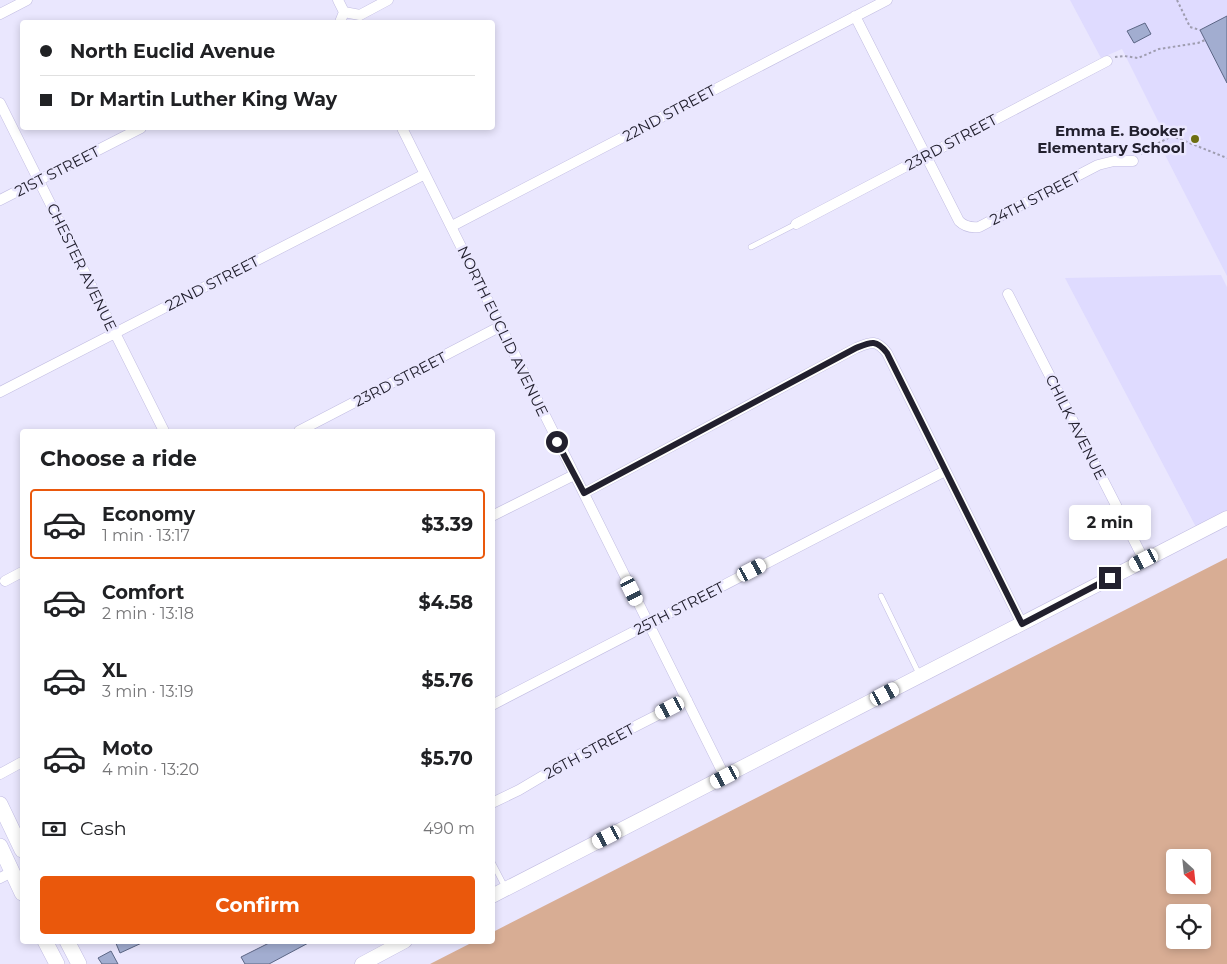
<!DOCTYPE html>
<meta charset="utf-8">
<style>
:root{--surface:#fff;--page:#f2f2f2;--text:#202124;--muted:#757577;--line:#e0e0e0;--accent:#ea580c}
body{margin:0;font-family:Montserrat,sans-serif;background:var(--page);color:var(--text);height:100vh;display:flex;flex-direction:column;font-size:19px;white-space:nowrap}
*{box-sizing:border-box;margin:0}
p{font-size:16px;color:var(--muted)}
.icon{flex:none;width:28px;height:28px;fill:none;stroke:currentColor;stroke-width:2;stroke-linecap:round;stroke-linejoin:round}
.map{position:relative;flex:1;overflow:hidden}
.drawer{position:absolute;left:20px;top:429px;width:475px;height:515px;display:flex;flex-direction:column;background:var(--surface);border-radius:5px;box-shadow:0 2px 8px #0003}
.drawer>*{flex:none}
.guide{position:absolute;left:20px;top:20px;width:475px;height:110px;border-radius:5px;box-shadow:0 2px 8px #0003;display:grid;align-content:center;height:110px;padding:0 20px;background:var(--surface)}
.needle{width:32px;rotate:153deg}
.tools{position:absolute;left:1166px;top:849px;display:grid;gap:10px}
.tools a{display:grid;place-items:center;width:45px;height:45px;border-radius:5px;background:var(--surface);box-shadow:0 2px 8px #0003;font-size:25px}
.end{position:absolute;width:22px;height:22px;margin:-11px;border:6px solid #22202e;background:#fff;box-shadow:0 0 0 2px #fff}
.from{border-radius:50%}
.bubble{position:absolute;height:35px;border-radius:5px;background:var(--surface);box-shadow:0 2px 8px #0003;font-size:16px;font-weight:700;line-height:35px;text-align:center}
.car{position:absolute;width:15px;height:30px;margin:-15px -8px;border-radius:6px;box-shadow:0 0 4px 1px #0007;background:linear-gradient(#fff 24%,#345 0 40%,#fff 0 76%,#345 0 86%,#fff 0)}
.guide b{display:flex;align-items:center;gap:18px;height:48px;font-size:19px}
.guide b+b{border-top:1px solid var(--line)}
.guide i{width:12px;height:12px;background:var(--text)}
ul{padding:0;list-style:none}
li{display:flex;align-items:center;gap:15px;height:70px;margin:0 10px 8px;padding:0 10px;border:2px solid transparent;border-radius:5px}
li div{flex:1}
li b{display:block;font-size:19px}
li em{font-style:normal;font-weight:700}
li.current{border-color:var(--accent)}
li>.icon{width:45px;height:45px;stroke-width:1.5}
h2{padding:0 20px;font-size:22px;line-height:60px}
.pay{display:flex;align-items:center;gap:12px;height:55px;padding:0 20px;font-size:19px}
.pay p{margin-inline-start:auto}
.button{display:flex;gap:10px;margin-top:auto;padding:10px 20px}
.button a{flex:1;height:58px;border-radius:5px;background:var(--accent);color:#fff;font-size:20px;font-weight:700;line-height:58px;text-align:center}
.map>svg:first-child{display:block}
</style>
<div class="map">
<svg width="1227" height="964" viewBox="0 0 1227 964">
<rect width="100%" height="100%" fill="#eae7fe"/>
<path fill="#dfdbff" d="M1070 0H1227V276L1162 149V129L1122 49 1101 58Z
M1221 275 1227 287V511L1196 527 1065 278Z"/>
<path fill="#d8ad94" fill-rule="evenodd" d="M1227 558V964H430L475 941H492L493 932ZM1175 858H1202V885H1175ZM1175 912H1202V940H1175Z"/>
<path fill="#a2add0" stroke="#5c6685" d="M1227 16V83L1200 30Z
M1145 23 1151 34 1134 43 1127 31Z
M115 941H146L120 953Z
M273 941H312L269 964H245L241 957Z
M111 951 118 964H102L98 958Z"/>
<g fill="none" stroke-linecap="round" stroke-linejoin="round">
<g stroke="#c2bde2" stroke-width="6">
<path id="service" d="M751 247 796 224
M881 596 920 676
M492 862 505 887"/>
</g>
<g stroke="#c2bde2" stroke-width="11">
<path id="minor" d="M338 0 344 12
M0 14 27 0
M360 15 388 0
M855 16 959 221C965 227 971 228 979 227L1098 165 1114 161H1133
M340 22 344 12 360 15
M0 103 164 431
M402 128 725 777
M0 200 141 128
M796 224 1107 61
M452 226 887 0
M1008 294 1144 560
M0 392 425 174
M299 431 501 326
M584 493 856 348C871 342 876 339 887 353L1022 624
M492 516 574 475
M5 581 22 572
M492 705 945 471
M0 774 22 762
M492 803 519 790 573 758 687 700
M0 878 12 872"/>
</g>
<g stroke="#c2bde2" stroke-width="15">
<path id="tertiary" d="M492 896 1227 518
M362 964 405 941"/>
</g>
<g stroke="#c2bde2" stroke-width="16">
<path id="secondary" d="M0 804 22 850
M0 846 22 893
M45 941 57 964
M67 941 79 964"/>
</g>
<path stroke="#9f9db0" stroke-width="2" stroke-dasharray="2.5 2.5" stroke-linecap="butt" d="M1177 0 1190 27 1200 30
M1115 57 1124 56 1138 58 1159 49 1198 43 1205 40
M1141 154 1147 149 1172 136 1227 158"/>
<use href="#service" stroke="#fff" stroke-width="5"/>
<use href="#minor" stroke="#fff" stroke-width="10"/>
<use href="#tertiary" stroke="#fff" stroke-width="14"/>
<use href="#secondary" stroke="#fff" stroke-width="15"/>
</g>
<g fill="none" stroke-linecap="round" stroke-linejoin="round">
<path stroke="#22202e" stroke-width="6" d="M557 442 584 493 856 348C871 342 876 339 887 353L1022 624 1110 578"/>
</g>
<circle fill="#6d6e12" stroke="#eae7fe" stroke-width="2" cx="1195" cy="139" r="5"/>
<g text-anchor="middle" dominant-baseline="central" stroke-width="5" stroke-linejoin="round" paint-order="stroke">
<g font-size="15" fill="#22202e" stroke="#eae7fe">
<text transform="translate(669 113) rotate(-28)">22ND STREET</text>
<text transform="translate(951 142) rotate(-28)">23RD STREET</text>
<text transform="translate(57 171) rotate(-27)">21ST STREET</text>
<text transform="translate(1035 198) rotate(-27)">24TH STREET</text>
<text transform="translate(82 267) rotate(64)">CHESTER AVENUE</text>
<text transform="translate(212 283) rotate(-27)">22ND STREET</text>
<text transform="translate(503 331) rotate(64)">NORTH EUCLID AVENUE</text>
<text transform="translate(400 379) rotate(-27)">23RD STREET</text>
<text transform="translate(1076 427) rotate(63)">CHILK AVENUE</text>
<text transform="translate(679 608) rotate(-27)">25TH STREET</text>
<text transform="translate(589 751) rotate(-28)">26TH STREET</text>
</g>
<g font-size="15" font-weight="bold" fill="#22202e" stroke="#eae7fe" text-anchor="end">
<text x="1185" y="130">Emma E. Booker<tspan x="1185" dy="17">Elementary School</tspan></text>
</g>
</g>
</svg>
<div class="tools">
<a><svg class="needle" viewBox="-14 -14 28 28"><path d="M0-13l5 13h-10z" fill="#e53935"/><path d="M0 13l5-13h-10z" fill="#757577"/></svg></a>
<a><svg class="icon" aria-label="locate" viewBox="0 0 24 24"><circle cx="12" cy="12" r="6"/><path d="M12 2v4M12 18v4M2 12h4M18 12h4"/></svg></a>
</div>
<i class="end from" style="left:557px;top:442px"></i>
<i class="end" style="left:1110px;top:578px"></i>
<div class="bubble" style="left:1069px;top:505px;width:82px">2 min</div>
<i class="car" style="left:1144px;top:560px;rotate:243deg"></i>
<i class="car" style="left:752px;top:570px;rotate:62deg"></i>
<i class="car" style="left:632px;top:591px;rotate:154deg"></i>
<i class="car" style="left:885px;top:694px;rotate:62deg"></i>
<i class="car" style="left:670px;top:708px;rotate:243deg"></i>
<i class="car" style="left:725px;top:777px;rotate:243deg"></i>
<i class="car" style="left:607px;top:837px;rotate:243deg"></i>
<div class="guide">
<b><i class="from"></i>North Euclid Avenue</b>
<b><i></i>Dr Martin Luther King Way</b>
</div>
<section class="drawer">
<h2>Choose a ride</h2>
<ul>
<li class="current"><svg class="icon" aria-label="car" viewBox="0 0 24 24"><path d="M5 17H2v-5l4-1 3-4h7l3 4 3 1v5h-3M9 17h6M6 11h13"/><circle cx="7" cy="17" r="2"/><circle cx="17" cy="17" r="2"/></svg><div><b>Economy</b><p>1 min · 13:17</p></div><em>$3.39</em></li>
<li><svg class="icon" aria-label="car" viewBox="0 0 24 24"><path d="M5 17H2v-5l4-1 3-4h7l3 4 3 1v5h-3M9 17h6M6 11h13"/><circle cx="7" cy="17" r="2"/><circle cx="17" cy="17" r="2"/></svg><div><b>Comfort</b><p>2 min · 13:18</p></div><em>$4.58</em></li>
<li><svg class="icon" aria-label="car" viewBox="0 0 24 24"><path d="M5 17H2v-5l4-1 3-4h7l3 4 3 1v5h-3M9 17h6M6 11h13"/><circle cx="7" cy="17" r="2"/><circle cx="17" cy="17" r="2"/></svg><div><b>XL</b><p>3 min · 13:19</p></div><em>$5.76</em></li>
<li><svg class="icon" aria-label="car" viewBox="0 0 24 24"><path d="M5 17H2v-5l4-1 3-4h7l3 4 3 1v5h-3M9 17h6M6 11h13"/><circle cx="7" cy="17" r="2"/><circle cx="17" cy="17" r="2"/></svg><div><b>Moto</b><p>4 min · 13:20</p></div><em>$5.70</em></li>
</ul>
<div class="pay"><svg class="icon" aria-label="cash" viewBox="0 0 24 24"><path d="M3 7h18v10H3z"/><circle cx="12" cy="12" r="2"/></svg>Cash<p>490 m</p></div>
<div class="button"><a>Confirm</a></div>
</section>
</div>
